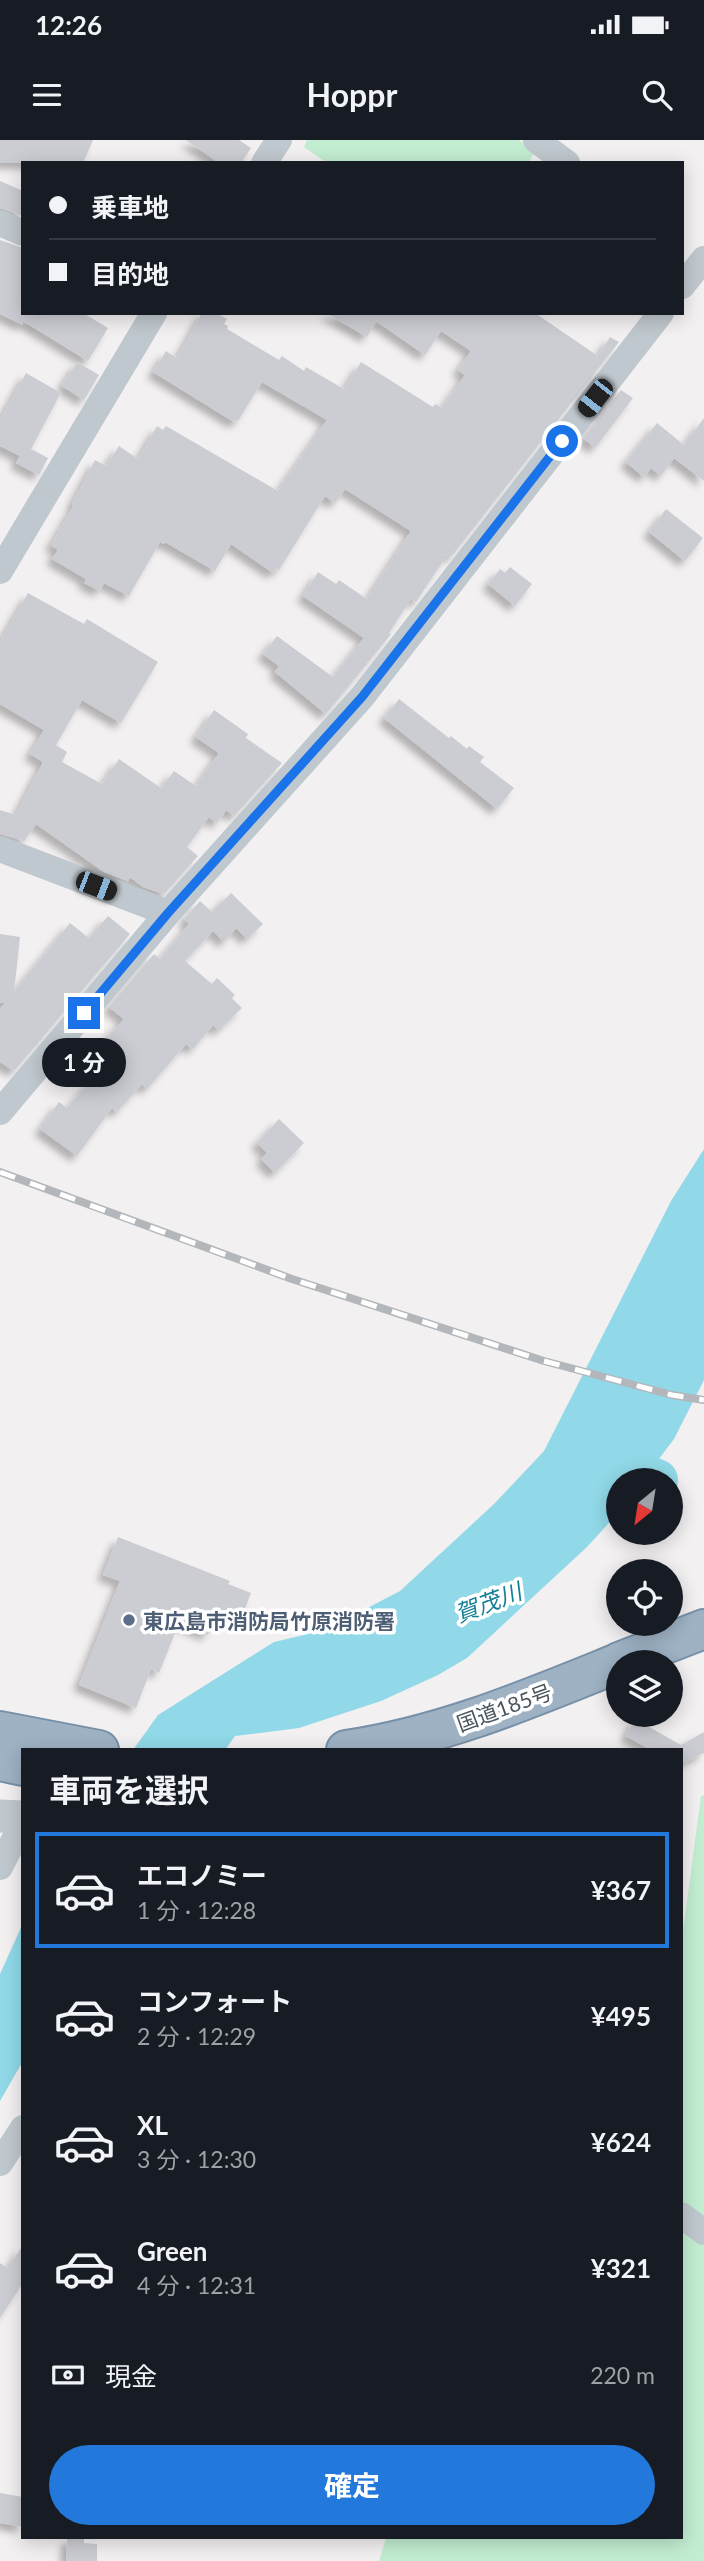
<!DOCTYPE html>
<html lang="ja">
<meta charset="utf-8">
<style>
:root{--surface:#171b24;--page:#242831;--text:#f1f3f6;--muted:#9ea1a6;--line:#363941;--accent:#2279db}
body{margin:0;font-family:Lato,"Noto Sans JP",sans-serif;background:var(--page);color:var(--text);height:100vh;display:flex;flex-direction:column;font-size:26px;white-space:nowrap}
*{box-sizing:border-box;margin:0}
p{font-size:23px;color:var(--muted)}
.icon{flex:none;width:38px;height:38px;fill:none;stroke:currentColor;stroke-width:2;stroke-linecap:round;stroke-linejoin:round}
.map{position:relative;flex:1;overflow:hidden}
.side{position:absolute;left:21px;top:1608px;width:662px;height:791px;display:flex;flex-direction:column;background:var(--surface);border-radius:0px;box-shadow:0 4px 18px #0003}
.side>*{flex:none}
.top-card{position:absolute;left:21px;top:21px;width:663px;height:154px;border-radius:0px;box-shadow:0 4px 18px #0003;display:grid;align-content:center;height:154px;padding:0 28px;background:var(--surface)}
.needle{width:46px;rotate:210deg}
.buttons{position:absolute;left:606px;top:1328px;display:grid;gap:14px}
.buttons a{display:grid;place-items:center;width:77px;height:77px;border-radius:50%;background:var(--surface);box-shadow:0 4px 18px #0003;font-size:35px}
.end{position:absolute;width:32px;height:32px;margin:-16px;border:9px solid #1a73e8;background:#fff;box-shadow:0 0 0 4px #fff}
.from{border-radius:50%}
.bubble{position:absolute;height:49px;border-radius:24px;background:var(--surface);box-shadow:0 4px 18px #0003;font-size:23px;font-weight:700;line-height:49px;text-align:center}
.car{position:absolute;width:21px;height:42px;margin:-21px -10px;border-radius:9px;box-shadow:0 0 5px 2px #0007;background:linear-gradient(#222 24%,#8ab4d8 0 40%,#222 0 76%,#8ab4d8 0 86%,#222 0)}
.top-card b{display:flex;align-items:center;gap:24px;height:66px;font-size:26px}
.top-card b+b{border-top:2px solid var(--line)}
.top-card i{width:18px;height:18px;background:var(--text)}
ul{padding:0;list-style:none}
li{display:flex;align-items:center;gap:21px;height:116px;margin:0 14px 10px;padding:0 14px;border:4px solid transparent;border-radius:0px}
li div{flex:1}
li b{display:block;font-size:26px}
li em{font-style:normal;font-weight:700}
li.on{border-color:var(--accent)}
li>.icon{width:63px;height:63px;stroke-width:1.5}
h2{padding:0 28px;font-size:32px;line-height:84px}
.pay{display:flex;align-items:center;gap:18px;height:77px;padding:0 28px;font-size:26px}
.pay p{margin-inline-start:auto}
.cta{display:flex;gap:14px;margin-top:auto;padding:14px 28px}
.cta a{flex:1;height:80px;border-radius:42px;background:var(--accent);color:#fff;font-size:28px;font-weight:700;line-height:80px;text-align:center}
.status{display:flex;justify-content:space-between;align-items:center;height:49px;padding:0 35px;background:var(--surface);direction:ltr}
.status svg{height:19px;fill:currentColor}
header{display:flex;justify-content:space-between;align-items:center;height:91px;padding:0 28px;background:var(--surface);font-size:32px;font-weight:700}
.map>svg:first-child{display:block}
</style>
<div class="status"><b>12:26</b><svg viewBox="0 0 49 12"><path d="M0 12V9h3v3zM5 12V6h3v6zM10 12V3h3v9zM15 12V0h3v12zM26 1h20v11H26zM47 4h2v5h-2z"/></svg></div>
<header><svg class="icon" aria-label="menu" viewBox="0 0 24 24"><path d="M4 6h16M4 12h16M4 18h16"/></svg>Hoppr<svg class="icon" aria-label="search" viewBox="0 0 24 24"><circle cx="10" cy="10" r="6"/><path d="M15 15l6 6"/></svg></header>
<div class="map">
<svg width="704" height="2421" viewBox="0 0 704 2421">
<defs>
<filter id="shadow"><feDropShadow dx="-6" dy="6" stdDeviation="3.5" flood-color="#0004"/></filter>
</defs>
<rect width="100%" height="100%" fill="#f3f0f1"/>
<path fill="#c2edd1" d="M307 0H519L535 12 528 23H327L304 7Z
M704 1655V2421H379L386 2398H681V1806L701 1656Z"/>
<path fill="#91d9e8" d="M704 1009V1240L674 1299 643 1340H618V1373L587 1407 467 1518 438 1535 381 1561 299 1588 235 1596 225 1610H133L158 1575 274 1502 325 1490 400 1451 494 1364 544 1311 671 1061Z
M23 1783V1921L0 1961V1834Z"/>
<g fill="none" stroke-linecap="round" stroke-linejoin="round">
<path stroke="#91d9e8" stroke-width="42" d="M614 1322 657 1340"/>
</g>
<path fill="#cbcdd3" filter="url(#shadow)" d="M0 0H93L83 23H0Z
M186 0H239L251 8 241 23H219Z
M0 41 23 51V76L0 68Z
M0 100 23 108V173H83L108 188 88 221 23 181V185L0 174Z
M202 173H216L227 179 224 184 228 186 227 189 279 220 282 216 304 231 306 227 344 249 361 222 433 267 435 264 442 268 465 235 458 230 471 211 441 191 425 215 376 181 367 197 326 173H535L598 216 610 197 619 202 451 417 447 415 416 462 411 459 389 493 391 494 326 574 275 532 279 526 263 514 277 496 333 537 364 498 303 456 318 432 336 444 339 440 367 459 411 391 345 349 335 363 325 356 279 430 276 428 273 433 231 404 215 431 165 402 164 404 160 402 129 456 104 443 100 451 84 443 86 439 52 419 58 410 51 405 74 365 72 364 95 320 106 326 119 306 138 319 157 286 163 290 166 286 278 351 327 280 262 242 238 281 236 280 234 282 153 232 166 211 177 218Z
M77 222 99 235 84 260 62 246Z
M26 233 61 253 31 309 48 318 39 335 16 323 20 316 0 306V280Z
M621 250 633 258 595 308 583 298Z
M704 278V341L674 318 661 336 651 328 644 337 626 322 657 283 684 305Z
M666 369 703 398 685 421 649 392Z
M510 427 532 444 515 466 488 444 500 429 505 433Z
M28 453 84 484 87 479 158 522 121 583 82 560 56 605 67 612 62 622 102 644 119 619 161 648 174 631 196 646 219 613 196 597 214 570 248 594 246 598 282 623 234 676 226 670 217 683 209 677 187 707 198 716 164 754 143 747 130 737 128 741 104 732 36 684 24 701 0 694V670L16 675 43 622 30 614 44 590 0 564V502Z
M399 559 449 598 451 596 467 609 469 606 484 617 480 622 514 648 497 669 384 578Z
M231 753 263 784 247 799 236 788 224 802 213 791 185 821 212 844 217 838 235 855 232 858 242 868 219 890 213 885 193 909 186 904 147 949 142 944 117 972 112 968 77 1016 40 989 59 962 67 968 111 918 99 908 124 879 109 867 154 814 160 819 189 784 184 779 200 761 212 772Z
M108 776 130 794 14 931 0 922V869L5 863H0V794L20 797 14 852 70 783 89 798Z
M279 979 304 1003 275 1033 261 1019 267 1013 257 1003Z
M118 1397 230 1441 228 1444 251 1453 241 1479 218 1470 208 1495 179 1483 159 1533 151 1529 136 1568 79 1545 120 1441 103 1435Z
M635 1579 681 1605 704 1592V1613L681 1624V1610H651L626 1596Z
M23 2105V2143L0 2178V2123L8 2128Z
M0 2353 23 2357V2387L0 2383Z
M67 2398H84V2403L97 2404V2421H66Z"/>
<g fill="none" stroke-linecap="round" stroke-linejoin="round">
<g stroke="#7690a8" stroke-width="42">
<path id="trunk" d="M619 1522 704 1489
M0 1591 99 1610
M346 1610C442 1596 529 1559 618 1523
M0 1621 23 1626"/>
</g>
<path stroke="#bfc8ce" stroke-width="26" d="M536 0 567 23
M264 23 279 0
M0 83 23 93
M682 146 704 119
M0 431 154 173
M0 709 168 773
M0 972 168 773 362 557 661 173
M0 1727 23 1682
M0 2023 23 1988
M681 2075 704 2092"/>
<path stroke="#bfc8ce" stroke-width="33" d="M0 1676 23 1677"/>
<use href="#trunk" stroke="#9eb2c4" stroke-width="38"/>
<g stroke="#b3b6ba" stroke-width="8">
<path id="rail" d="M0 1032 292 1139 544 1221 672 1255 704 1260"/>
</g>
<use href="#rail" stroke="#fff" stroke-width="5" stroke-dasharray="16" stroke-linecap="butt"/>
</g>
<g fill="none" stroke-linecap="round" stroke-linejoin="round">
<path stroke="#1a73e8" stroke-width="9" d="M84 873 168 773 362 557 562 301"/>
</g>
<circle fill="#5c6f8a" stroke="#fff" stroke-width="2.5" cx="129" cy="1480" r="7"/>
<g text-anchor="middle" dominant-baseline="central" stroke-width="7" stroke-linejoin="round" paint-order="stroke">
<g font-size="21" font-weight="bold" fill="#4e5e75" stroke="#fff" text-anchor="start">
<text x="143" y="1480">東広島市消防局竹原消防署</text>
</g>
<g font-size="21" fill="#49545d" stroke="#fff">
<text transform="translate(504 1567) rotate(-20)">国道185号</text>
</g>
<g font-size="23" font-style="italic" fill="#147f96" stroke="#fff">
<text transform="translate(488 1462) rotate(-21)">賀茂川</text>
</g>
</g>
</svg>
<div class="buttons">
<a><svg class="needle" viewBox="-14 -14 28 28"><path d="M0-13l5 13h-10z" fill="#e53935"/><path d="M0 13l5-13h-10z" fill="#9ea1a6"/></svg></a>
<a><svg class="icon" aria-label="locate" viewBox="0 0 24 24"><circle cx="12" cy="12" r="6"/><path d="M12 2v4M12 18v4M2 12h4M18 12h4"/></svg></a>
<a><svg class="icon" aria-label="layers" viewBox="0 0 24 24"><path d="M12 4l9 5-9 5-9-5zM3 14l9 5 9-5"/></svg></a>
</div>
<i class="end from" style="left:562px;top:301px"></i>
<i class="end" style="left:84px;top:873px"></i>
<div class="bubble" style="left:42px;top:898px;width:84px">1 分</div>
<i class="car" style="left:595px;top:258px;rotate:218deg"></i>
<i class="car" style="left:96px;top:746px;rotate:111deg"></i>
<div class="top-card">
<b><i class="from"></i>乗車地</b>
<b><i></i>目的地</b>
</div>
<section class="side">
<h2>車両を選択</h2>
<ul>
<li class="on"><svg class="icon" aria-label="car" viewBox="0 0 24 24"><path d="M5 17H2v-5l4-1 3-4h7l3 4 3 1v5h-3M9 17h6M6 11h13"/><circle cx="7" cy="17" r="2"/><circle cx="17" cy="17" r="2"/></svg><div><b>エコノミー</b><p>1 分 · 12:28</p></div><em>¥367</em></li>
<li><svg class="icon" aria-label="car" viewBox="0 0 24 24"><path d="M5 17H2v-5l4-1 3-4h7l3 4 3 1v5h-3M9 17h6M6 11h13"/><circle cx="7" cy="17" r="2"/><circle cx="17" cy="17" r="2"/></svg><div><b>コンフォート</b><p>2 分 · 12:29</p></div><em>¥495</em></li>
<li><svg class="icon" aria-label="car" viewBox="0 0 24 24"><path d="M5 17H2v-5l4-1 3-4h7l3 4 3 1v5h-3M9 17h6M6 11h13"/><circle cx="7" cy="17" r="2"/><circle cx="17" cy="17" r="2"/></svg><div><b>XL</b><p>3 分 · 12:30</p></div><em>¥624</em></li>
<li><svg class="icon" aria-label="car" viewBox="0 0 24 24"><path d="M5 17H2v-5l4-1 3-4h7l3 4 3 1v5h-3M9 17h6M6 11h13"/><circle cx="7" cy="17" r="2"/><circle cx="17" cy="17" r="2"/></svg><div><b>Green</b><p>4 分 · 12:31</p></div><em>¥321</em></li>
</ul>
<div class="pay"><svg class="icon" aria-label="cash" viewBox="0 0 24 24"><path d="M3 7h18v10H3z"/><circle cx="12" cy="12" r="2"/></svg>現金<p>220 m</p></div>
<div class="cta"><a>確定</a></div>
</section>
</div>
